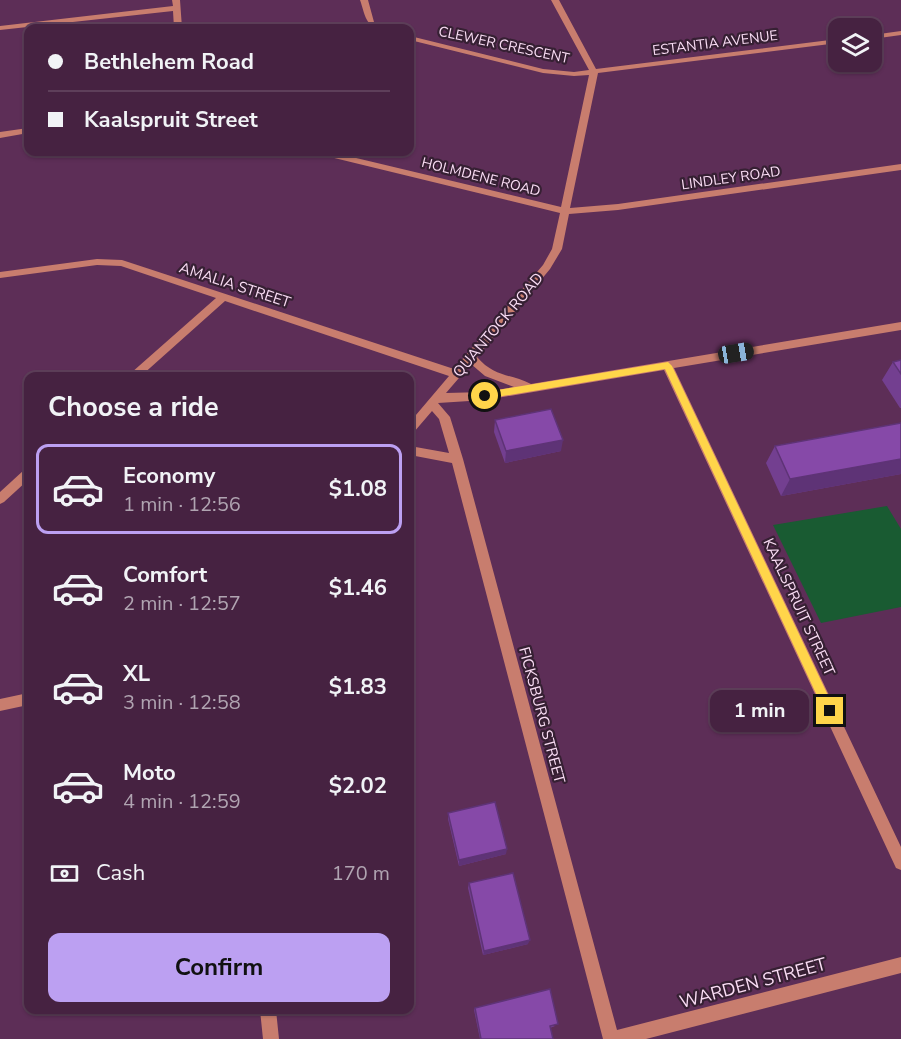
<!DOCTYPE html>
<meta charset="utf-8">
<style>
:root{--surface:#462241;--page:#502f4c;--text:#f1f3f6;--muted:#b0a4b1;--line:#5e3f5a;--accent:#bca0f2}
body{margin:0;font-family:"Nunito Sans",sans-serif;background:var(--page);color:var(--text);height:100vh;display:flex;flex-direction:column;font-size:22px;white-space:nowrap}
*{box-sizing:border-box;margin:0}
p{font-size:20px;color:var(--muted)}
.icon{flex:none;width:33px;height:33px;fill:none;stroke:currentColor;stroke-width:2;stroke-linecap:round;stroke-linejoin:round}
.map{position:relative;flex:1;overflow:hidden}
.side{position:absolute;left:24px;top:372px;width:390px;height:642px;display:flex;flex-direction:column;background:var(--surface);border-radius:12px;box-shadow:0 2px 4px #0004,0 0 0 2px var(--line)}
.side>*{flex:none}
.guide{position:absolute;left:24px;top:24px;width:390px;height:132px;border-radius:12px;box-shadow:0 2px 4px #0004,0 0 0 2px var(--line);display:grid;align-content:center;height:132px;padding:0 24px;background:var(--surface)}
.buttons{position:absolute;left:828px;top:18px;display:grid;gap:12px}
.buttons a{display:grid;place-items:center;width:54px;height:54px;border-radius:12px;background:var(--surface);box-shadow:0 2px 4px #0004,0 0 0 2px var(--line);font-size:30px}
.end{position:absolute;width:27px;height:27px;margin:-14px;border:8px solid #ffd54a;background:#111;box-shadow:0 0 0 3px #111}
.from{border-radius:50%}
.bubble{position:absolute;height:42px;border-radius:12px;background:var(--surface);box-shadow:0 2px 4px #0004,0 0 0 2px var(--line);font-size:20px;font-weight:700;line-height:42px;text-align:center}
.car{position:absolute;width:18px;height:36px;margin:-18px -9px;border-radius:8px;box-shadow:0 0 4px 2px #0007;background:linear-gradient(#222 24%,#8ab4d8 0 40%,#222 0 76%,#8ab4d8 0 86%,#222 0)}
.guide b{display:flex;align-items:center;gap:21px;height:57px;font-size:22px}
.guide b+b{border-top:2px solid var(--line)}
.guide i{width:15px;height:15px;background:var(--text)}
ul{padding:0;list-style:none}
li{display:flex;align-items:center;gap:18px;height:90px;margin:0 12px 9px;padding:0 12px;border:3px solid transparent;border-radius:12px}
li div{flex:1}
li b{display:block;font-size:22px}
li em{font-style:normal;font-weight:700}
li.current{border-color:var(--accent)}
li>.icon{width:54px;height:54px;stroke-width:1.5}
h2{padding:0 24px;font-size:27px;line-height:72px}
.pay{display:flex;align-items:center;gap:15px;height:66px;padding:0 24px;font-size:22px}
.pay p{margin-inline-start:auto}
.button{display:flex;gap:12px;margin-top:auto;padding:12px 24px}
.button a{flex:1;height:69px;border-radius:12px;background:var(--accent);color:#111;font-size:24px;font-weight:700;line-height:69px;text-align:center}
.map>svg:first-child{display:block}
</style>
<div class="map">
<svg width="901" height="1039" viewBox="0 0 901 1039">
<rect width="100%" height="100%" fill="#5d2e57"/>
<path fill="#195b32" d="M887 506 901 529V607L821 623 773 525Z"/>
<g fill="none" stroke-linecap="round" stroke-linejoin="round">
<path fill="#c87d6e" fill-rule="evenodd" d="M172 0H180L182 28H174L173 11 0 30V26L173 6Z
M360 0H368L374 22 383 28C365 28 365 14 360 0Z
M551 0H559L596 69 838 39V43L598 73 570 208 618 204 901 164V170L618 210 569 214 562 249 550 269 477 357C494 377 511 374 531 384L901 322V330L674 368 901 847V870L896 868 664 370 485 400 438 403 450 417 463 459 617 1030 901 957V973L646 1039H603L452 463 410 455V446L449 453 439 419 432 411 414 432 410 433V422L449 376 225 301 141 376H130L131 373 216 298 121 266 97 265 0 278V272L97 259 122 260 454 369 543 265 552 249 560 213 322 155 318 152H331L561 207 589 75 574 76 543 73 410 40V36L543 69 574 72 589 70ZM471 364 485 376 514 387 485 392 446 393Z
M901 31V35L872 39V35Z
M28 128V133L0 138V132Z
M28 468V480L4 502 0 504V492L24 470Z
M28 693V705L0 711V699Z
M260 1010H276L279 1039H263Z"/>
</g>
<path fill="#733f90" d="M901 360V408H900L882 380 893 362Z
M495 420 561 451 505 463 494 432Z
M901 423V474L781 496 766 463 775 446Z
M448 813 506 854 459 866 448 819Z
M469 883 528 944 483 955 468 888Z
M475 1008 555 1026 550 1028 553 1039H480L474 1010Z"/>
<path fill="#5e3376" d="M563 440 561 451 505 463 506 451Z
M901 459V474L781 496 790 479Z
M507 849 506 854 459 866V860Z
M530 940 528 944 483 955 484 951Z"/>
<path fill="#8649a8" stroke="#5e3376" stroke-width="1.5" d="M901 360V374L893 362Z
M551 409 563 440 506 451 495 420Z
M901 423V459L790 479 775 446Z
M495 802 507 849 459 860 448 813Z
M513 873 530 940 484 951 469 883Z
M550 989 558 1024 550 1026 553 1039H481L475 1008Z"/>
<path fill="#ffd54a" d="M668 362 672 366 834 708V715H826L665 369 485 399 480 396 485 392Z"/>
<g text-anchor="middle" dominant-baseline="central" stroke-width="4.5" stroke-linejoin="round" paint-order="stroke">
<g font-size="14" fill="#faddf5" stroke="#362033">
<text transform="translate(715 43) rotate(-7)">ESTANTIA AVENUE</text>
<text transform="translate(504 45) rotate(12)">CLEWER CRESCENT</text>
<text transform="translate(481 177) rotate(14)">HOLMDENE ROAD</text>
<text transform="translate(731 178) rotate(-8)">LINDLEY ROAD</text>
</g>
<g font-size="15" fill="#faddf5" stroke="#362033">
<text transform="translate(235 285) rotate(18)">AMALIA STREET</text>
<text transform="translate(498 325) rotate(-50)">QUANTOCK ROAD</text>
<text transform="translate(799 607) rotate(65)">KAALSPRUIT STREET</text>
<text transform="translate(542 715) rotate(75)">FICKSBURG STREET</text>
</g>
<g font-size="18" fill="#faddf5" stroke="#362033">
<text transform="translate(753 983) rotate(-15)">WARDEN STREET</text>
</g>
</g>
</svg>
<div class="buttons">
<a><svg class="icon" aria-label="layers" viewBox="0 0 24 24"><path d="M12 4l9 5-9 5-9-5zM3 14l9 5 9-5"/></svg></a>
</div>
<i class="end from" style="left:485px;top:396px"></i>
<i class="end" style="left:830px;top:711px"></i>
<div class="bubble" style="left:710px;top:690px;width:99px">1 min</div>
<i class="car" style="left:736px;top:353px;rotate:81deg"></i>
<div class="guide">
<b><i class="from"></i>Bethlehem Road</b>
<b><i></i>Kaalspruit Street</b>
</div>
<section class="side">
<h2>Choose a ride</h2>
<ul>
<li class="current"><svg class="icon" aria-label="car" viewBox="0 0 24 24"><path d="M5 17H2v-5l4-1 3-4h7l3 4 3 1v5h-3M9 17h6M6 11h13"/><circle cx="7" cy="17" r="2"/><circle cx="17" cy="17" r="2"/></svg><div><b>Economy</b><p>1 min · 12:56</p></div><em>$1.08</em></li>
<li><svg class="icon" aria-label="car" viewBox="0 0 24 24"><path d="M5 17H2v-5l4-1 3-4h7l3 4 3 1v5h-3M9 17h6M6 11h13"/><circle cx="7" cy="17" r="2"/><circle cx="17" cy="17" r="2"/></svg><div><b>Comfort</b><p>2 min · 12:57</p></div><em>$1.46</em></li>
<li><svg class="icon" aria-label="car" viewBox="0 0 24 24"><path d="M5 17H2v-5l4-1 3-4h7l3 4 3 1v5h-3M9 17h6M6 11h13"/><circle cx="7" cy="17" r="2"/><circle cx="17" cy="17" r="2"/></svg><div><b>XL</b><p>3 min · 12:58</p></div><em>$1.83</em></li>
<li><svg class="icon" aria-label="car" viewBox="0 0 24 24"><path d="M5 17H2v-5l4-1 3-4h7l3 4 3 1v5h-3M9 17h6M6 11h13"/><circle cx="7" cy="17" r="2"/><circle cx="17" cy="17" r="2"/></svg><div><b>Moto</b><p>4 min · 12:59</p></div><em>$2.02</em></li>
</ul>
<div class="pay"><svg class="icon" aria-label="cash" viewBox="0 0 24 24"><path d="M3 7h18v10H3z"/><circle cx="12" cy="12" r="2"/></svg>Cash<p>170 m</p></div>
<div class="button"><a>Confirm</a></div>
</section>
</div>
